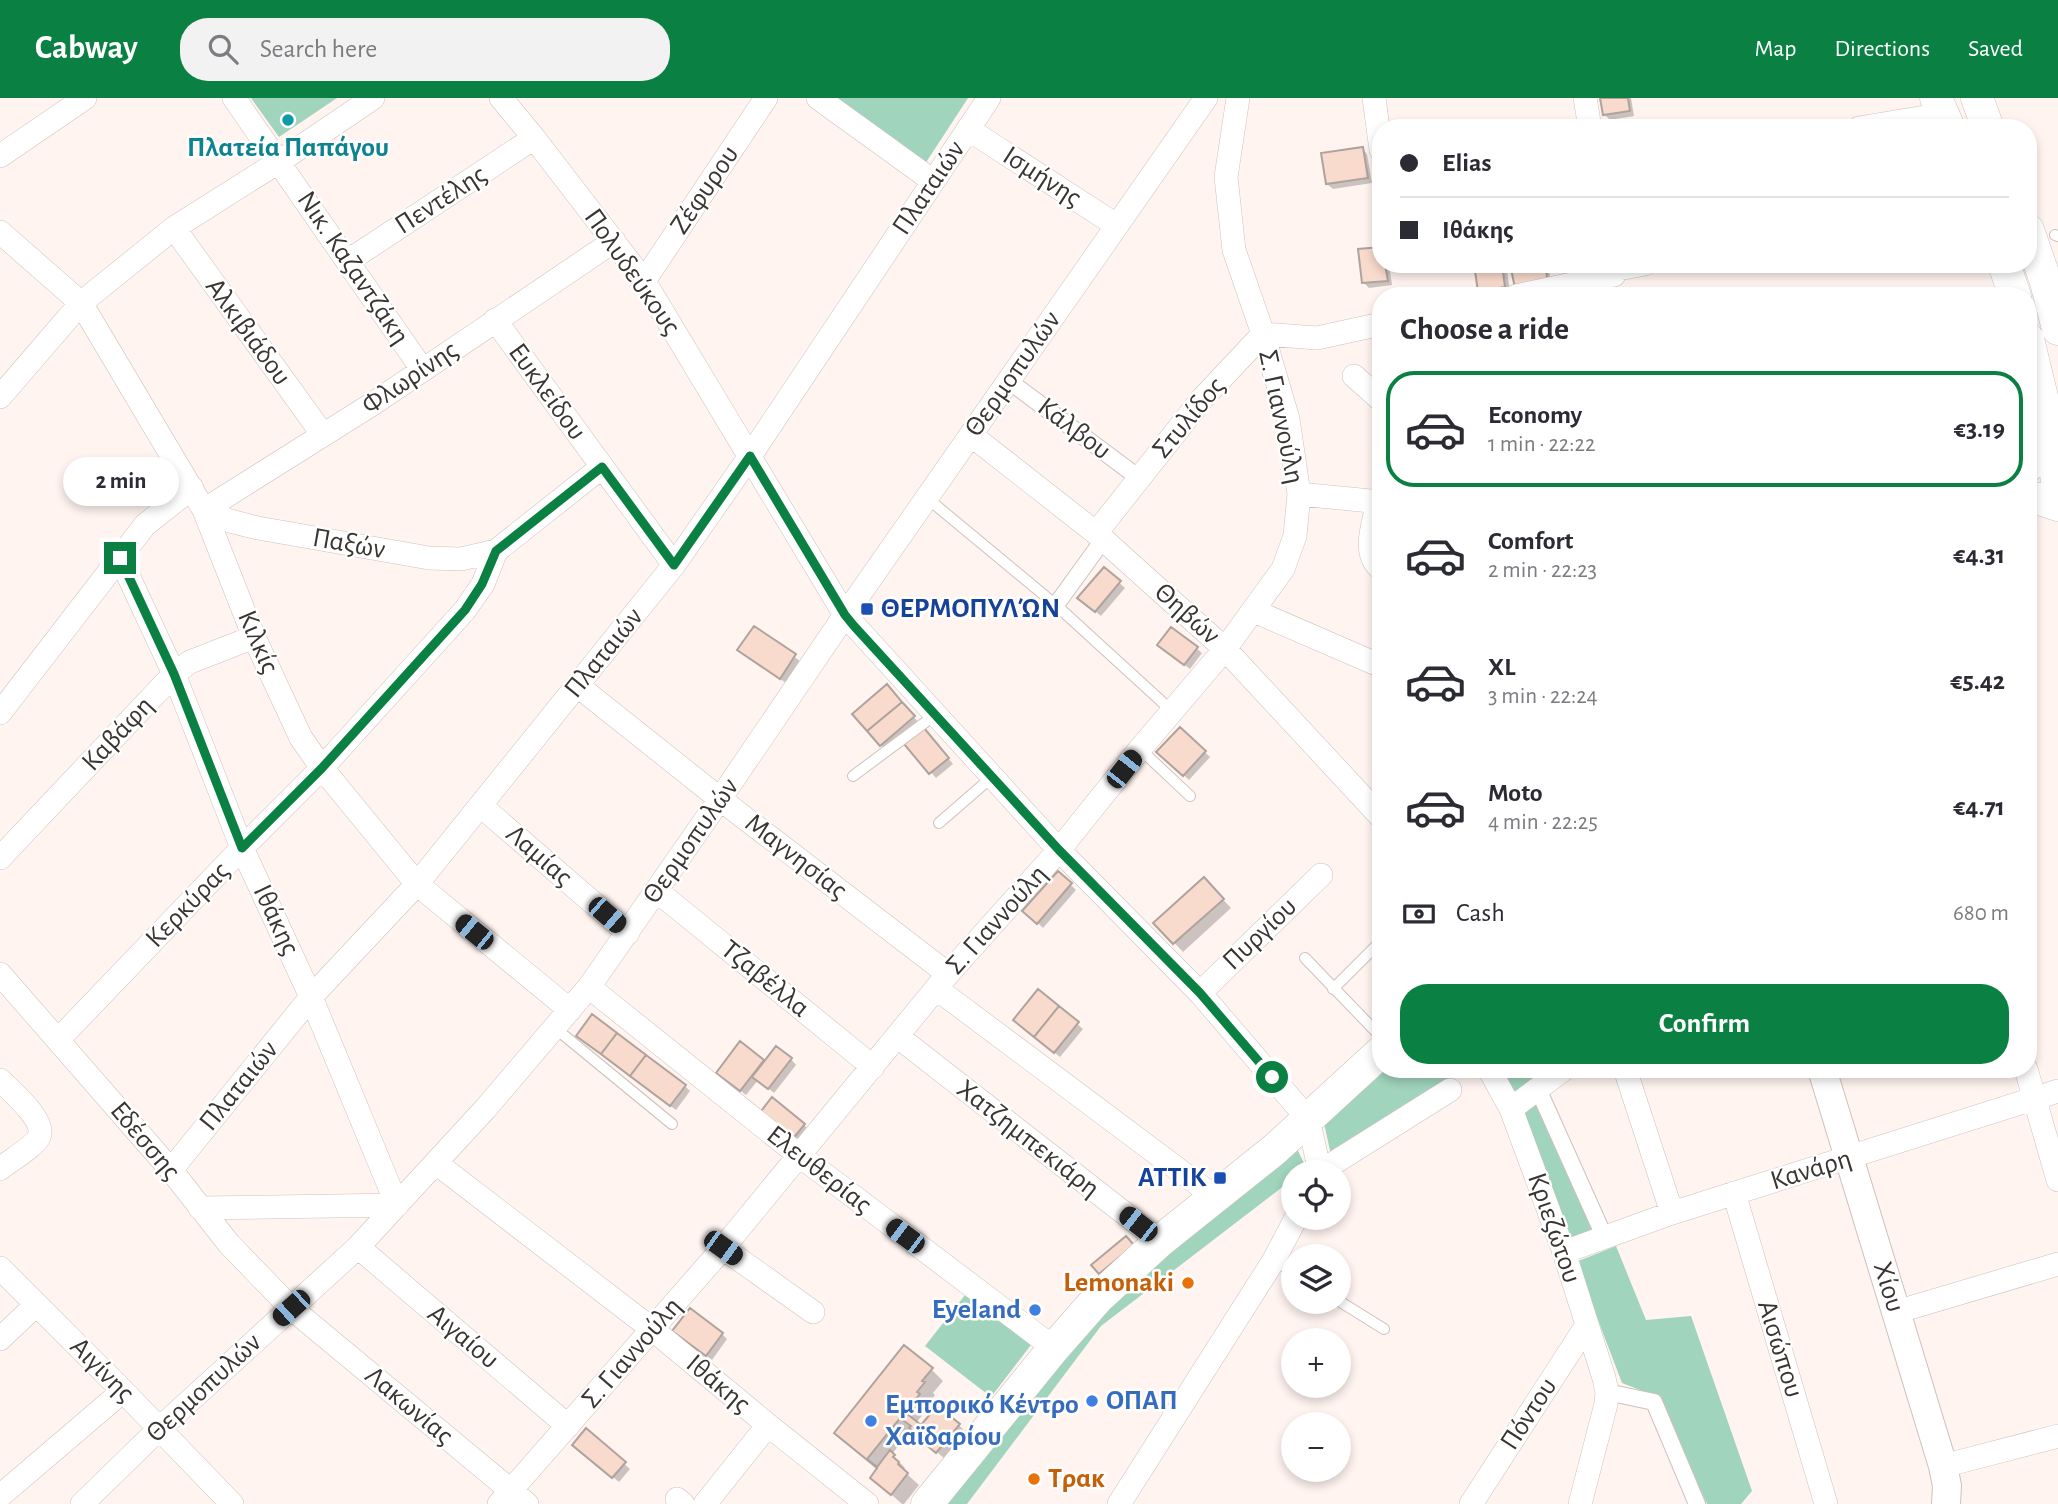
<!DOCTYPE html>
<meta charset="utf-8">
<style>
:root{--surface:#fff;--page:#f2f2f3;--text:#2b2b33;--muted:#7c7c81;--line:#e1e1e2;--accent:#0b8043}
body{margin:0;font-family:"Alegreya Sans",sans-serif;background:var(--page);color:var(--text);height:100vh;display:flex;flex-direction:column;font-size:26px;white-space:nowrap}
*{box-sizing:border-box;margin:0}
p{font-size:23px;color:var(--muted)}
.icon{flex:none;width:38px;height:38px;fill:none;stroke:currentColor;stroke-width:2;stroke-linecap:round;stroke-linejoin:round}
.map{position:relative;flex:1;overflow:hidden}
.drawer{position:absolute;left:1372px;top:189px;width:665px;height:791px;display:flex;flex-direction:column;background:var(--surface);border-radius:28px;box-shadow:0 4px 10px #0003}
.drawer>*{flex:none}
.hud{position:absolute;left:1372px;top:21px;width:665px;height:154px;border-radius:28px;box-shadow:0 4px 10px #0003;display:grid;align-content:center;height:154px;padding:0 28px;background:var(--surface)}
.buttons{position:absolute;left:1281px;top:1062px;display:grid;gap:14px}
.buttons a{display:grid;place-items:center;width:70px;height:70px;border-radius:50%;background:var(--surface);box-shadow:0 4px 10px #0003;font-size:35px}
.end{position:absolute;width:32px;height:32px;margin:-16px;border:9px solid #0b8043;background:#fff;box-shadow:0 0 0 4px #fff}
.from{border-radius:50%}
.bubble{position:absolute;height:49px;border-radius:24px;background:var(--surface);box-shadow:0 4px 10px #0003;font-size:23px;font-weight:700;line-height:49px;text-align:center}
.car{position:absolute;width:21px;height:42px;margin:-21px -10px;border-radius:9px;box-shadow:0 0 5px 2px #0007;background:linear-gradient(#222 24%,#8ab4d8 0 40%,#222 0 76%,#8ab4d8 0 86%,#222 0)}
.hud b{display:flex;align-items:center;gap:24px;height:66px;font-size:26px}
.hud b+b{border-top:2px solid var(--line)}
.hud i{width:18px;height:18px;background:var(--text)}
ul{padding:0;list-style:none}
li{display:flex;align-items:center;gap:21px;height:116px;margin:0 14px 10px;padding:0 14px;border:4px solid transparent;border-radius:28px}
li div{flex:1}
li b{display:block;font-size:26px}
li em{font-style:normal;font-weight:700}
li.active{border-color:var(--accent)}
li>.icon{width:63px;height:63px;stroke-width:1.5}
h2{padding:0 28px;font-size:32px;line-height:84px}
.pay{display:flex;align-items:center;gap:18px;height:77px;padding:0 28px;font-size:26px}
.pay p{margin-inline-start:auto}
.cta{display:flex;gap:14px;margin-top:auto;padding:14px 28px}
.cta a{flex:1;height:80px;border-radius:28px;background:var(--accent);color:#fff;font-size:28px;font-weight:700;line-height:80px;text-align:center}
header{display:flex;align-items:center;gap:42px;box-sizing:border-box;height:98px;padding:0 35px;background:var(--accent);color:#fff}
header strong{font-size:33px}
nav{display:flex;gap:38px;margin-inline-start:auto;font-size:24px}
.search{width:490px;height:63px;background:var(--page);display:flex;align-items:center;gap:18px;box-sizing:border-box;padding:0 24px;border-radius:28px;color:var(--muted);font-size:26px}
.map>svg:first-child{display:block}
</style>
<header>
<strong>Cabway</strong>
<div class="search"><svg class="icon" aria-label="search" viewBox="0 0 24 24"><circle cx="10" cy="10" r="6"/><path d="M15 15l6 6"/></svg>Search here</div>
<nav><a>Map</a><a>Directions</a><a>Saved</a></nav>
</header>
<div class="map">
<svg width="2058" height="1406" viewBox="0 0 2058 1406">
<rect width="100%" height="100%" fill="#fff4f0"/>
<path fill="#a0d4bc" d="M251 0H337L279 39Z
M830 0H968L923 69Z
M1381 971H1465L1331 1057 1324 1025Z
M1496 971H1553L1514 1001Z
M1535 1003 1597 1134 1569 1146 1519 1015Z
M1295 1047 1307 1071 1302 1074H1293V1081L1101 1228 967 1406H937L1090 1221Z
M1616 1148 1646 1222 1691 1218 1752 1393 1741 1406H1707L1658 1299 1622 1285 1576 1164Z
M969 1192 1034 1243 991 1299 925 1248Z"/>
<path fill="#0003" d="M1602 0H1631L1634 18 1610 22 1604 16Z
M1362 50 1367 56 1372 85 1333 91 1327 86Z
M1381 166H1389L1392 187 1369 190 1364 185Z
M1476 166H1506L1510 194 1485 198 1480 193Z
M1512 166H1548L1552 190Z
M1589 194 1593 198H1568Z
M1104 471 1125 490 1101 518 1085 505Z
M754 530 800 563 786 585 745 557Z
M1196 550 1202 555 1190 571 1165 552Z
M892 594 919 625 886 652 881 647Z
M1180 631 1210 659 1189 682 1159 654Z
M929 637 953 666 936 680 907 647Z
M1058 775 1076 792 1043 830 1025 813Z
M1212 790 1231 810 1183 854 1156 825Z
M1381 862V875L1375 869Z
M1038 893 1083 931 1060 959 1020 927Z
M583 943 685 988 690 993 676 1012Z
M791 961 796 967 774 995 758 982 746 997 724 980 763 963 765 965Z
M765 1022 804 1027 809 1032 797 1047Z
M722 1236 727 1241 712 1262 680 1238Z
M931 1271 943 1283 933 1295 935 1297 928 1306 930 1308 916 1325 922 1330 959 1327 970 1339 949 1365 912 1331 892 1356 905 1370 904 1371 909 1378 919 1387 904 1406H902L872 1379 878 1371 836 1335Z
M586 1333 630 1371 619 1384 580 1352Z"/>
<path fill="#f9dbcd" stroke="#aea39d" stroke-width="2" d="M1600 0H1628L1630 13 1603 17Z
M1363 49 1368 80 1326 86 1321 55Z
M1381 149V166H1385L1388 183 1362 185 1358 151Z
M1474 166H1502L1505 189 1478 194Z
M1510 166H1545L1548 185 1515 190Z
M1104 469 1121 483 1095 514 1077 500Z
M754 528 796 556 780 581 737 552Z
M1171 529 1198 549 1184 567 1157 547Z
M887 586 902 604 867 633 852 616Z
M902 604 915 618 880 648 867 633Z
M1180 629 1206 653 1183 678 1156 654Z
M924 630 949 660 929 676 904 646Z
M1058 773 1072 785 1037 826 1022 813Z
M1204 779 1224 801 1173 846 1153 825Z
M1038 891 1059 908 1034 939 1013 922Z
M1059 908 1079 924 1054 955 1034 939Z
M592 916 617 935 601 956 576 938Z
M617 935 646 957 630 978 601 956Z
M740 943 764 962 740 993 716 975Z
M776 948 792 960 768 991 752 979Z
M646 957 686 987 670 1008 630 978Z
M772 999 805 1026 791 1043 758 1017Z
M1126 1138 1134 1147 1099 1176 1091 1167Z
M690 1210 723 1235 706 1258 672 1233Z
M904 1247 933 1270 922 1283 925 1284 917 1294 920 1296 905 1314 921 1327 937 1308 960 1326 936 1355 925 1346 927 1344 909 1330 911 1328 900 1320 867 1361 877 1369 890 1352 895 1357 893 1359 899 1364 898 1366 908 1375 891 1397 870 1380 877 1370 834 1335Z
M586 1330 626 1364 612 1380 572 1347Z"/>
<g fill="none" stroke-linecap="round" stroke-linejoin="round">
<g stroke="#cdc1bc" stroke-width="12">
<path id="service" d="M2055 137 2058 138
M927 400 1056 507 1172 613
M1140 651 1190 698
M853 678 935 617
M939 725 992 679
M1305 860 1381 939
M1333 891 1381 843
M555 930 672 1026
M1274 1162 1293 1174
M1339 1203 1384 1231"/>
</g>
<g stroke="#cdc1bc" stroke-width="18">
<path id="pedestrian" d="M1009 283 1139 380
M1056 507 1103 442
M1538 991 1604 1138
M1607 1294 1654 1304 1697 1406"/>
</g>
<g stroke="#cdc1bc" stroke-width="24">
<path id="minor" d="M234 0 422 271
M501 0 534 40 644 183 845 517 1059 752 1200 895 1308 1021 1320 1074
M818 0 933 83
M1374 0 1381 52
M1585 0 1590 30
M1859 30 1943 16
M968 31 1116 127
M0 58 85 0
M174 130 323 337
M0 134 81 205 204 412 254 539 301 640 322 670 417 786 570 912
M348 163 534 40
M1613 172 1645 166
M644 183 766 0
M1516 198 1614 177
M495 222 674 467
M1354 278 1381 302
M0 299 81 205 174 130 280 63 373 0
M971 337 1096 435 1225 551 1381 719
M1299 396 1381 404
M1378 404C1374 425 1361 455 1381 471
M204 412 374 305 614 143
M204 412 230 423 258 430 429 460 461 461 496 453
M1096 435 1202 301 1263 236 1317 240 1381 226
M120 460 174 576 242 750 311 899 397 1107 200 1110
M1254 513 1381 568
M578 588 720 701 948 876
M0 615 145 427 192 390
M481 708 628 835
M0 760 174 576 190 564 254 539
M657 793 873 969
M0 876 171 1072 229 1146 291 1210 527 1406
M589 889 800 1058 1054 1250
M937 891 1215 1099
M1200 895 1321 777
M897 938 1160 1143
M59 941 242 750 322 670 465 512 483 486 496 453 602 369
M1489 971 1511 1011 1564 1154 1604 1280 1607 1294 1606 1306 1580 1406
M1625 971 1672 1115
M2026 971 2058 1082
M0 982C11 993 47 1023 39 1039 34 1049 9 1063 0 1071
M1511 1011 1564 971
M436 1065 652 1231 768 1327 867 1406
M171 1072 311 899 417 786 674 467 750 358 989 0
M1321 1073 1450 992
M1734 1095 1826 1406
M358 1149 568 1328
M723 1150 813 1214
M1564 1154 1672 1115 2058 993
M0 1170 123 1293 232 1406
M1896 1214 2058 1166
M0 1241 36 1207
M1943 1368 2058 1338
M0 1398 123 1293
M677 1401 683 1406
M82 1406 160 1330 358 1149 486 1010 589 889 720 701 845 517 1206 0
M499 1406 723 1150 948 876 1059 752 1140 651 1225 551 1283 471 1295 438 1299 396 1288 321 1263 236 1234 152 1226 79 1238 0
M705 1406 768 1327
M1119 1406 1274 1162 1296 1120
M1471 1406 1587 1227"/>
</g>
<g stroke="#cdc1bc" stroke-width="30">
<g id="tertiary">
<path id="s1" d="M1822 971 1943 1368 1947 1388 1946 1406"/>
</g>
</g>
<g stroke="#cdc1bc" stroke-width="33">
<path id="secondary" d="M1936 0 1949 30
M1977 0 1988 30
M2028 132 2046 184 2058 231
M2004 166 2015 198
M2028 241 2053 345 2058 396
M2028 368 2053 345 2058 343
M2028 400 2040 401 2058 407
M927 1406 1054 1250 1098 1200 1160 1143 1274 1052 1381 954"/>
</g>
<use href="#service" stroke="#fff" stroke-width="10"/>
<use href="#pedestrian" stroke="#fff" stroke-width="16"/>
<use href="#minor" stroke="#fff" stroke-width="23"/>
<use href="#tertiary" stroke="#fff" stroke-width="28"/>
<use href="#secondary" stroke="#fff" stroke-width="32"/>
</g>
<g fill="none" stroke-linecap="round" stroke-linejoin="round">
<path stroke="#0b8043" stroke-width="9" d="M120 460 174 576 242 750 322 670 465 512 482 486 496 453 602 369 674 467 750 358 845 517 854 528 1059 752 1200 895 1272 979"/>
</g>
<circle fill="#0f9aa8" stroke="#fff" stroke-width="2.5" cx="288" cy="22" r="7"/>
<g fill="#1a4fb4" stroke="#fff" stroke-width="2.5">
<rect x="860" y="504" width="14" height="14" rx="3.5"/>
<rect x="1213" y="1073" width="14" height="14" rx="3.5"/>
</g>
<g fill="#e8710a" stroke="#fff" stroke-width="2.5">
<circle cx="1188" cy="1185" r="7"/>
<circle cx="1034" cy="1381" r="7"/>
</g>
<g fill="#3f7fe0" stroke="#fff" stroke-width="2.5">
<circle cx="1035" cy="1212" r="7"/>
<circle cx="1092" cy="1303" r="7"/>
<circle cx="871" cy="1323" r="7"/>
</g>
<g text-anchor="middle" dominant-baseline="central" stroke-width="5" stroke-linejoin="round" paint-order="stroke">
<g font-size="28" font-weight="bold" fill="#0d838f" stroke="#fff">
<text x="288" y="50">Πλατεία Παπάγου</text>
</g>
<g font-size="28" fill="#393533" stroke="#fff">
<text transform="translate(1042 79) rotate(33)">Ισμήνης</text>
<text transform="translate(929 90) rotate(-56)">Πλαταιών</text>
<text transform="translate(705 92) rotate(-56)">Ζέφυρου</text>
<text transform="translate(441 102) rotate(-33)">Πεντέλης</text>
<text transform="translate(353 170) rotate(56)">Νικ. Καζαντζάκη</text>
<text transform="translate(632 174) rotate(55)">Πολυδεύκους</text>
<text transform="translate(248 234) rotate(54)">Αλκιβιάδου</text>
<text transform="translate(1013 276) rotate(-55)">Θερμοπυλών</text>
<text transform="translate(410 280) rotate(-34)">Φλωρίνης</text>
<text transform="translate(547 294) rotate(54)">Ευκλείδου</text>
<text transform="translate(1281 319) rotate(78)">Σ. Γιαννούλη</text>
<text transform="translate(1189 320) rotate(-50)">Στυλίδος</text>
<text transform="translate(1074 331) rotate(37)">Κάλβου</text>
<text transform="translate(349 446) rotate(10)">Παξών</text>
<text transform="translate(1187 516) rotate(42)">Θηβών</text>
<text transform="translate(258 544) rotate(67)">Κιλκίς</text>
<text transform="translate(604 555) rotate(-51)">Πλαταιών</text>
<text transform="translate(118 636) rotate(-47)">Καβάφη</text>
<text transform="translate(691 743) rotate(-55)">Θερμοπυλών</text>
<text transform="translate(539 758) rotate(41)">Λαμίας</text>
<text transform="translate(796 759) rotate(38)">Μαγνησίας</text>
<text transform="translate(188 807) rotate(-46)">Κερκύρας</text>
<text transform="translate(276 822) rotate(65)">Ιθάκης</text>
<text transform="translate(997 822) rotate(-48)">Σ. Γιαννούλη</text>
<text transform="translate(1260 836) rotate(-44)">Πυργίου</text>
<text transform="translate(765 881) rotate(39)">Τζαβέλλα</text>
<text transform="translate(239 988) rotate(-51)">Πλαταιών</text>
<text transform="translate(1028 1041) rotate(38)">Χατζημπεκιάρη</text>
<text transform="translate(145 1043) rotate(50)">Εδέσσης</text>
<text transform="translate(819 1072) rotate(38)">Ελευθερίας</text>
<text transform="translate(1811 1072) rotate(-17)">Κανάρη</text>
<text transform="translate(1554 1130) rotate(71)">Κριεζώτου</text>
<text stroke="none"><textPath href="#s1" startOffset="228">Χίου</textPath></text>
<text transform="translate(463 1239) rotate(40)">Αιγαίου</text>
<text transform="translate(1780 1251) rotate(73)">Αισώπου</text>
<text transform="translate(632 1255) rotate(-49)">Σ. Γιαννούλη</text>
<text transform="translate(102 1272) rotate(45)">Αιγίνης</text>
<text transform="translate(718 1286) rotate(40)">Ιθάκης</text>
<text transform="translate(204 1290) rotate(-43)">Θερμοπυλών</text>
<text transform="translate(409 1308) rotate(40)">Λακωνίας</text>
<text transform="translate(1529 1316) rotate(-57)">Πόντου</text>
</g>
<g font-size="28" font-weight="bold" fill="#164399" stroke="#fff" text-anchor="start">
<text x="881" y="511">ΘΕΡΜΟΠΥΛΏΝ</text>
<text x="1206" y="1080" text-anchor="end">ΑΤΤΙΚ</text>
</g>
<g font-size="28" font-weight="bold" fill="#c56008" stroke="#fff" text-anchor="end">
<text x="1174" y="1185">Lemonaki</text>
<text x="1048" y="1381" text-anchor="start">Τρακ</text>
</g>
<g font-size="28" font-weight="bold" fill="#366cbe" stroke="#fff" text-anchor="start">
<text x="1021" y="1212" text-anchor="end">Eyeland</text>
<text x="1106" y="1303">ΟΠΑΠ</text>
<text x="885" y="1307">Εμπορικό Κέντρο<tspan x="885" dy="32">Χαϊδαρίου</tspan></text>
</g>
</g>
</svg>
<div class="buttons">
<a><svg class="icon" aria-label="locate" viewBox="0 0 24 24"><circle cx="12" cy="12" r="6"/><path d="M12 2v4M12 18v4M2 12h4M18 12h4"/></svg></a>
<a><svg class="icon" aria-label="layers" viewBox="0 0 24 24"><path d="M12 4l9 5-9 5-9-5zM3 14l9 5 9-5"/></svg></a>
<a>+</a>
<a>−</a>
</div>
<i class="end from" style="left:1272px;top:979px"></i>
<i class="end" style="left:120px;top:460px"></i>
<div class="bubble" style="left:63px;top:359px;width:116px">2 min</div>
<i class="car" style="left:1124px;top:671px;rotate:38deg"></i>
<i class="car" style="left:607px;top:817px;rotate:131deg"></i>
<i class="car" style="left:474px;top:834px;rotate:309deg"></i>
<i class="car" style="left:1138px;top:1126px;rotate:308deg"></i>
<i class="car" style="left:905px;top:1138px;rotate:307deg"></i>
<i class="car" style="left:723px;top:1150px;rotate:126deg"></i>
<i class="car" style="left:291px;top:1210px;rotate:228deg"></i>
<div class="hud">
<b><i class="from"></i>Elias</b>
<b><i></i>Ιθάκης</b>
</div>
<section class="drawer">
<h2>Choose a ride</h2>
<ul>
<li class="active"><svg class="icon" aria-label="car" viewBox="0 0 24 24"><path d="M5 17H2v-5l4-1 3-4h7l3 4 3 1v5h-3M9 17h6M6 11h13"/><circle cx="7" cy="17" r="2"/><circle cx="17" cy="17" r="2"/></svg><div><b>Economy</b><p>1 min · 22:22</p></div><em>€3.19</em></li>
<li><svg class="icon" aria-label="car" viewBox="0 0 24 24"><path d="M5 17H2v-5l4-1 3-4h7l3 4 3 1v5h-3M9 17h6M6 11h13"/><circle cx="7" cy="17" r="2"/><circle cx="17" cy="17" r="2"/></svg><div><b>Comfort</b><p>2 min · 22:23</p></div><em>€4.31</em></li>
<li><svg class="icon" aria-label="car" viewBox="0 0 24 24"><path d="M5 17H2v-5l4-1 3-4h7l3 4 3 1v5h-3M9 17h6M6 11h13"/><circle cx="7" cy="17" r="2"/><circle cx="17" cy="17" r="2"/></svg><div><b>XL</b><p>3 min · 22:24</p></div><em>€5.42</em></li>
<li><svg class="icon" aria-label="car" viewBox="0 0 24 24"><path d="M5 17H2v-5l4-1 3-4h7l3 4 3 1v5h-3M9 17h6M6 11h13"/><circle cx="7" cy="17" r="2"/><circle cx="17" cy="17" r="2"/></svg><div><b>Moto</b><p>4 min · 22:25</p></div><em>€4.71</em></li>
</ul>
<div class="pay"><svg class="icon" aria-label="cash" viewBox="0 0 24 24"><path d="M3 7h18v10H3z"/><circle cx="12" cy="12" r="2"/></svg>Cash<p>680 m</p></div>
<div class="cta"><a>Confirm</a></div>
</section>
</div>
